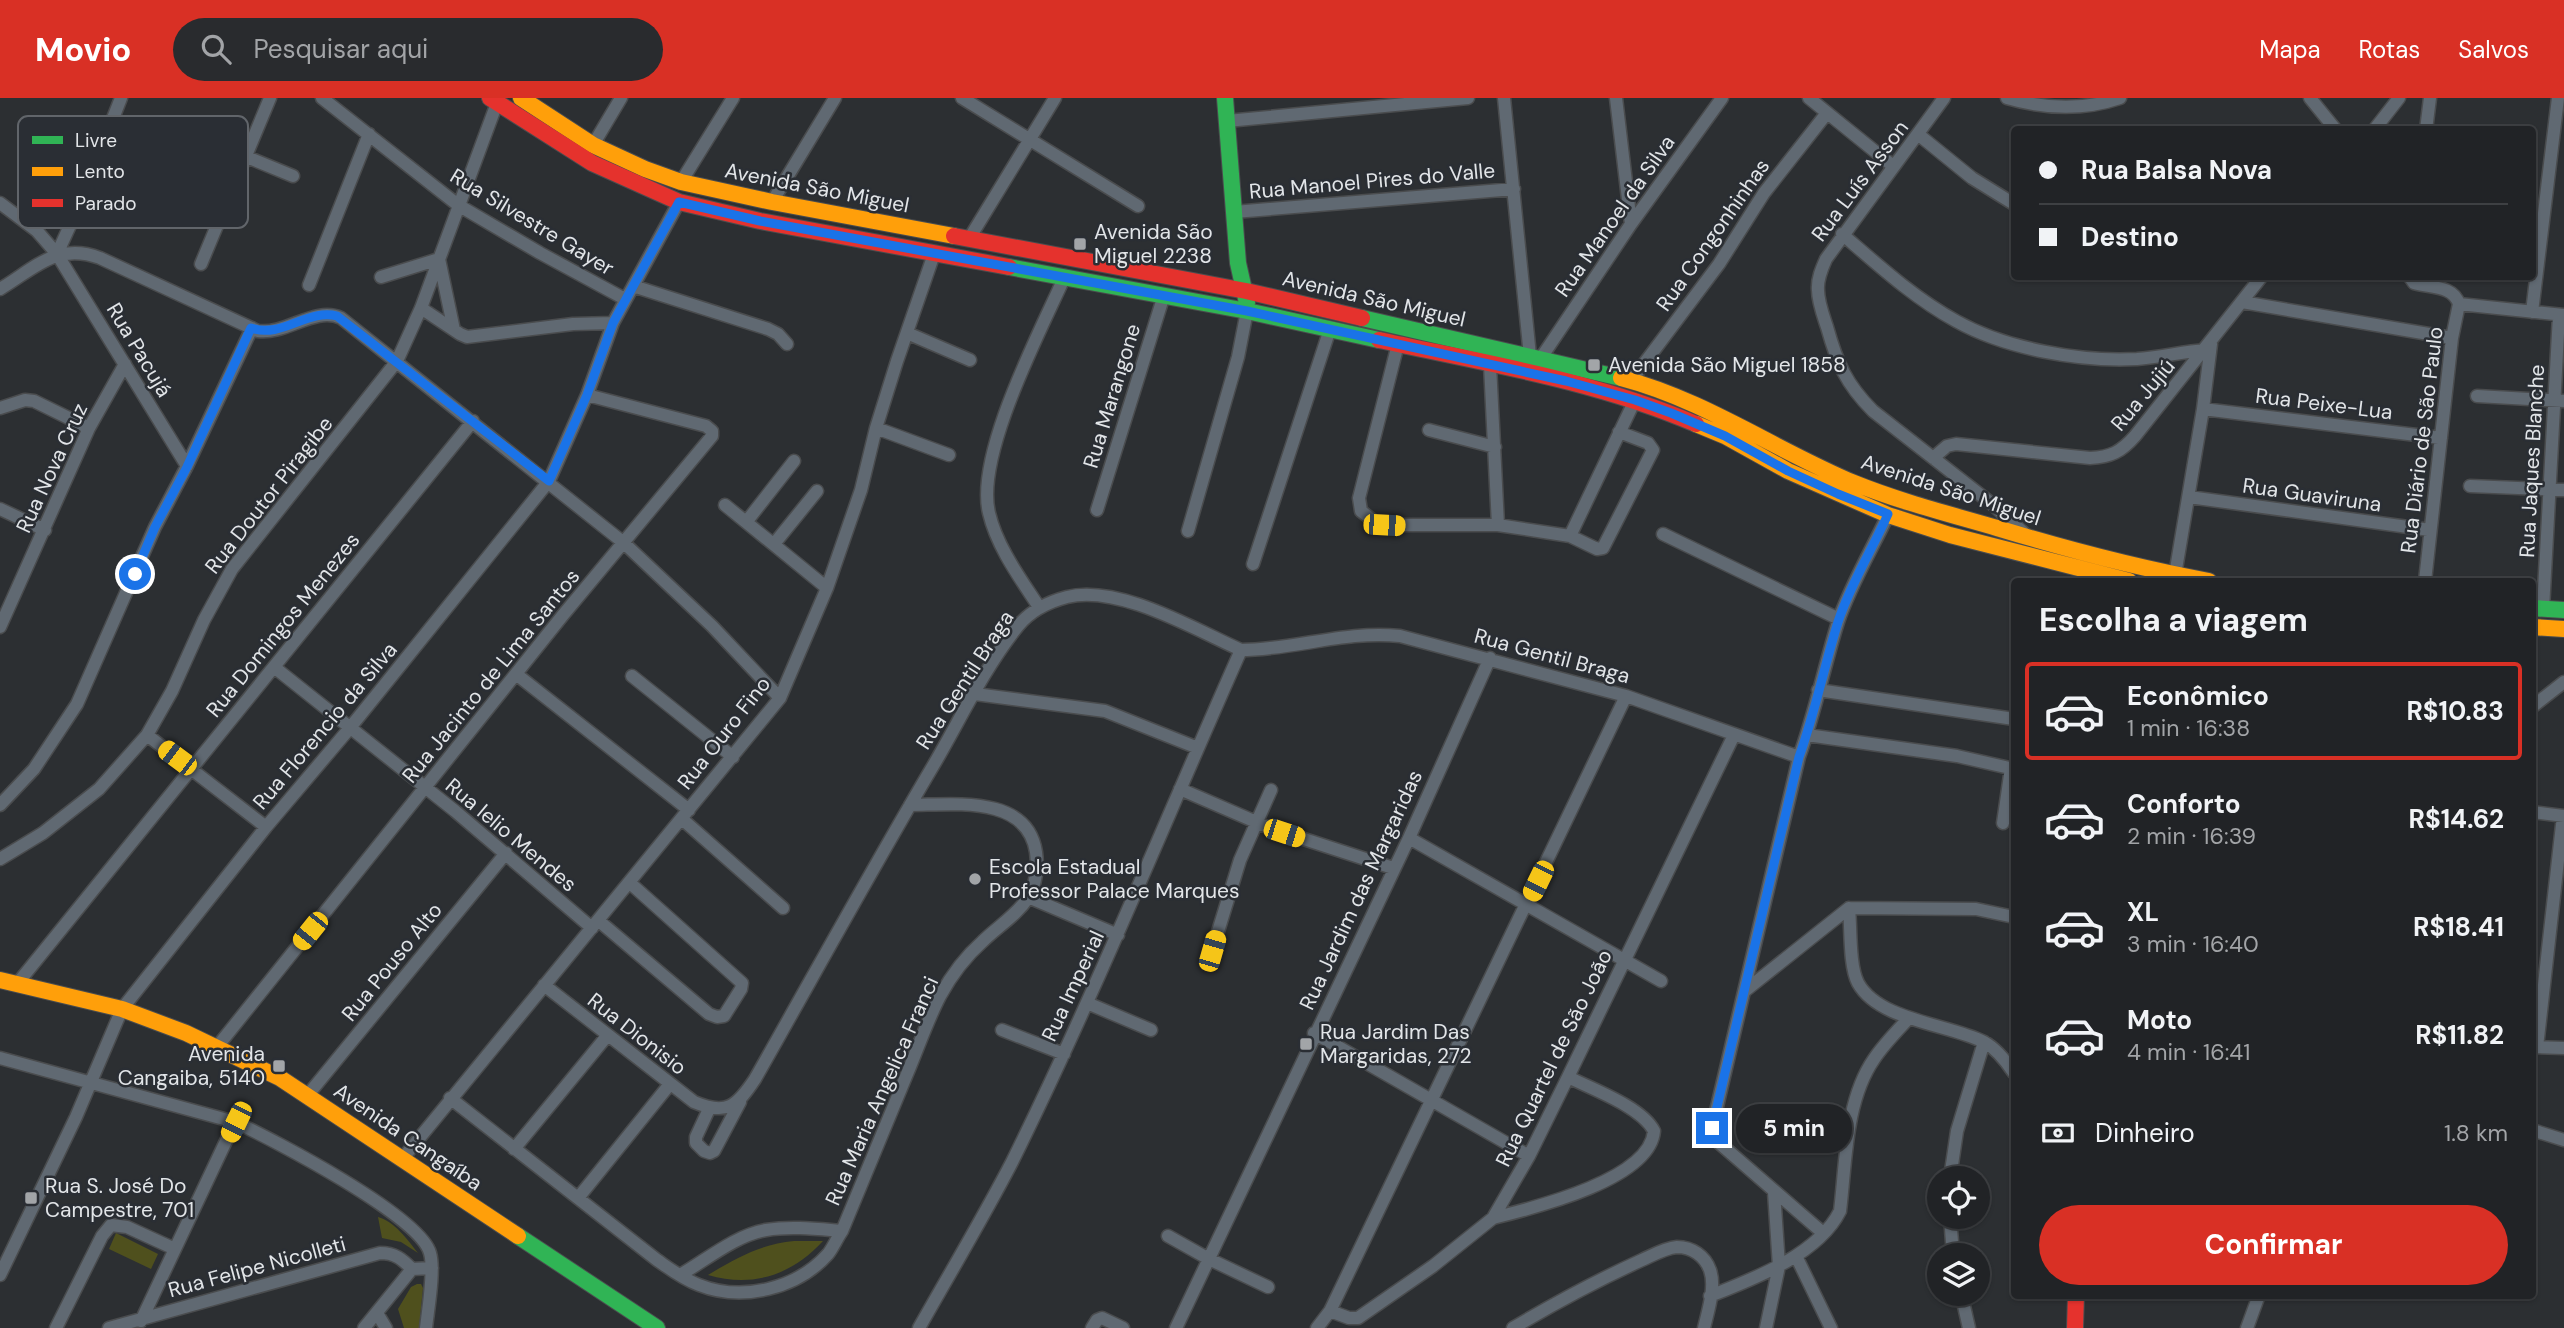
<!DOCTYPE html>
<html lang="pt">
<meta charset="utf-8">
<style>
:root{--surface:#212326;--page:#292b2e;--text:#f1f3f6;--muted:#a2a4a7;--line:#3e4043;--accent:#d93025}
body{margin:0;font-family:"DM Sans",sans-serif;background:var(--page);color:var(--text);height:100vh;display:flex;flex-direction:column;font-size:26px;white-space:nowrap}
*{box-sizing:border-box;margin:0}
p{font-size:23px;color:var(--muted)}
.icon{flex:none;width:38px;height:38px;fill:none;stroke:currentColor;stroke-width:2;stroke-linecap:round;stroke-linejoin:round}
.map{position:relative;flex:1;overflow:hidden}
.panel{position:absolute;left:2011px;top:480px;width:525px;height:721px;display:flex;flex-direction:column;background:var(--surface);border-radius:7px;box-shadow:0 2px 5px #0004,0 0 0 2px var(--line)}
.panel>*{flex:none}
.banner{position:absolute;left:2011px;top:28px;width:525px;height:154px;border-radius:7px;box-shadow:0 2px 5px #0004,0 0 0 2px var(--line);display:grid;align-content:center;height:154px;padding:0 28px;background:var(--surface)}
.tools{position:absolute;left:1927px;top:1068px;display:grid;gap:14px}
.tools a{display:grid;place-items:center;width:63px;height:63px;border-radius:50%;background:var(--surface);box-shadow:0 2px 5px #0004,0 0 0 2px var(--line);font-size:35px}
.end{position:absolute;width:32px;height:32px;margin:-16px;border:9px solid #1a73e8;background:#fff;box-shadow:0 0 0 4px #fff}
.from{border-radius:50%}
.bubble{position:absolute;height:49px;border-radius:24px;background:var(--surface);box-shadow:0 2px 5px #0004,0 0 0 2px var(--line);font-size:23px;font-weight:700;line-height:49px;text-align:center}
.car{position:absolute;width:21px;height:42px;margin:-21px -10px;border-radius:9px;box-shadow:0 0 5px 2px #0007;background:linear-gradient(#f5c518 24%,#345 0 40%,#f5c518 0 76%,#345 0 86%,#f5c518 0)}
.banner b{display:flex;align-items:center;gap:24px;height:66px;font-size:26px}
.banner b+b{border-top:2px solid var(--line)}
.banner i{width:18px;height:18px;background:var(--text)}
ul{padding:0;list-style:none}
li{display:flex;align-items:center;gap:21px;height:98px;margin:0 14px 10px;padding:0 14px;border:4px solid transparent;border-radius:7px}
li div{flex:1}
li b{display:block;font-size:26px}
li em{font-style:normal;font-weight:700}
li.active{border-color:var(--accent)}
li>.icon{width:63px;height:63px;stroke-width:1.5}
h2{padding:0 28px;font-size:32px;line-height:84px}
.pay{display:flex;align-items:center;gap:18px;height:77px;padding:0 28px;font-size:26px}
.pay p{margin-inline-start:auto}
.button{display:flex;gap:14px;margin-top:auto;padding:14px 28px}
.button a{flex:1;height:80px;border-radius:42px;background:var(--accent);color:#fff;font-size:28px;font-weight:700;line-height:80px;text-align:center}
header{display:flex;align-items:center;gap:42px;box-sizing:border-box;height:98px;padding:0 35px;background:var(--accent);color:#fff}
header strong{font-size:33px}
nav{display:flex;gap:38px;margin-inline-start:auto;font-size:24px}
.search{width:490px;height:63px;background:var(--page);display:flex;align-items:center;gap:18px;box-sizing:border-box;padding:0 24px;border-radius:38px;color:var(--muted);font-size:26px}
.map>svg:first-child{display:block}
</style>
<header>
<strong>Movio</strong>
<div class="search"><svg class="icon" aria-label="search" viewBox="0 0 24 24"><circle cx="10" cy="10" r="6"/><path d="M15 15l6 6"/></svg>Pesquisar aqui</div>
<nav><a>Mapa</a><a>Rotas</a><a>Salvos</a></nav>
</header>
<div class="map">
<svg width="2564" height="1230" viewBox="0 0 2564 1230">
<rect width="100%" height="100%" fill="#2c2f32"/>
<path fill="#4f501d" d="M378 1119C394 1123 408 1142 418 1155L401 1144 382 1140Z
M116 1135 158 1156 151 1171 109 1151Z
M794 1143H823C792 1177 753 1190 708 1177 736 1160 761 1146 794 1143Z
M417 1186H421L423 1190 419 1230H404L398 1211 411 1189Z"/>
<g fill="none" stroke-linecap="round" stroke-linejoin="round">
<g stroke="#4a4c4e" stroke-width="15">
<path id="street" d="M322 0 458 107 540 155 625 201
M962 0 1138 108
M1504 0 1530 258
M1616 0 1631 126
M1809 0 1893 68
M1944 0 1826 161C1822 170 1817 181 1818 192 1818 204 1823 217 1827 229 1837 265 1846 286 1873 313L1992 406 2024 435
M2007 0C2045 11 2082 13 2120 0
M2310 0 2336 32
M1227 23 1468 0
M2374 32 2399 0
M2426 32 2430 0
M1919 37 1972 80 2014 106
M593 47 621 0
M247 59 293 78
M681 84 733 0
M772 104 835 0
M0 105 37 133 57 156 187 368
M1234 114 1514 91
M1842 136C1878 167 1914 200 1956 223 2006 251 2080 264 2137 261 2160 259 2183 254 2205 252
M969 141 1055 0
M57 156 77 112 121 0
M201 166 270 0
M2409 178 2414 185C2430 190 2453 187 2459 206
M381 179 439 161 454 232
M309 187 369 36
M633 188 768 231 778 236 787 246
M0 191C35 170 57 144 100 160L258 233C286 237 315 208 341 220L624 445 712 528 780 600
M2242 204 2452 240
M2459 206 2564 217
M421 210 460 236 467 239 573 226 613 225
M2532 214 2558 0
M907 235 970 262
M1398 246 1359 400 1361 413 1375 424 1384 427H1498L1570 438 1597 451 1603 450 1653 352 1648 345 1619 334
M1541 260 1631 126 1722 0
M1490 267 1498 427
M1631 283 1719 166 1764 95 1827 15
M2477 298 2564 303
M0 310 25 302 34 303 89 330
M2203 311 2441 340
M876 330 949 357
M1429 332 1495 349
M1933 360 1947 348 1956 346 2090 360C2111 359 2121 354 2135 338L2262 178
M2470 388 2564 392
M2189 399 2430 432
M725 407 827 490
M0 411 45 432
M1097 412 1164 197
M747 423 794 363
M1188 433 1238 259 1247 213
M1663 436 1839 521
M1570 438 1635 302
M774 446 817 393
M1253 466 1330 231
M2175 477 2203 311 2211 246
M2425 483 2452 240 2459 206
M1039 509C1020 480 997 449 989 415 975 357 1040 234 1065 178
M2543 511 2559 217
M0 529 89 330 125 266
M274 569 455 713 592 830
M516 576 689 712
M632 578 733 659
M1818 592 2014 621
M975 596 1105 613 1198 650
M2532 609 2564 584
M147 637 266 729
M1807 637 1957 658 2014 671
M1180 691 1270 730 1393 770
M0 707 34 671 77 606 155 429 187 368 252 230
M2532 714 2564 718
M682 721 783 810
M2003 725 2011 670
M1409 740 1661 883
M0 761 43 735 99 691 147 637 172 593 204 522 232 471 397 263 421 210 497 5
M1028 799 1118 837
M1849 810C1851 830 1849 868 1858 885 1879 923 1949 926 1984 944 1997 951 2006 963 2014 975
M599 823 709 916 717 919 724 918 741 891 742 885 630 785
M1212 853 1240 762 1271 692
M17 886 473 323
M544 887 694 1004C727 1018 737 1008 755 981 814 877 872 771 933 668 960 622 984 570 1018 528 1031 512 1048 504 1067 499 1118 486 1194 531 1241 552 1294 552 1346 532 1400 538L1626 598 1799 659
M1746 892 1849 810 1976 811 2014 819
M1087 905 1151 932
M1002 932 1064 956
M1314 935 1529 1058
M217 949 563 517 712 338V333L706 328 587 297
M2532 949 2564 950
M2537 949 2563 718
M0 960 235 1024C274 1042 420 1118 430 1155 435 1172 428 1211 426 1230
M307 998 506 755
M450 1000 657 1162C670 1171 683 1181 699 1187 742 1204 797 1191 828 1156 833 1150 837 1140 842 1133 864 1081 885 1028 907 976 918 950 927 923 940 898 951 878 965 859 982 844 997 829 1016 818 1028 800 1036 786 1038 769 1036 754 1027 696 952 707 910 707
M709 1011 696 1039V1045L704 1053 710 1055 714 1053 740 1004
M2532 1032 2564 1042
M514 1051 607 938
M403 1060 780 600 827 490 861 392 876 330 897 263 934 156
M1950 1080 1957 1033 1984 944
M578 1100 670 986
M1950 1118 1953 1157
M1493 1120C1533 1110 1650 1082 1654 1033 1642 1009 1592 991 1568 979
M1823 1135 1718 1044 1712 1030 1799 659C1815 615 1824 569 1838 524 1850 488 1872 451 1888 417
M1168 1138 1209 1161 1268 1189
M1796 1158 1831 1230
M0 1177 76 1019 122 911 266 729 349 631 549 383 587 297 613 225 679 104
M680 1177C706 1162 736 1137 766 1132 791 1128 817 1131 842 1133
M1961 1195 1969 1230
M1710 1198C1753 1181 1818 1157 1840 1113 1846 1065 1845 1003 1874 961 1884 946 1897 933 1909 920
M1330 1213 1349 1220H1358L1433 1168 1493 1120 1529 1058 1568 979 1734 637
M377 1215 386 1230
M141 1223 235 1024
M56 1230 102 1138 111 1127 127 1129 175 1151
M109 1230 380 1155C395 1155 402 1161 412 1171
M364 1230 412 1171 432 1170
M919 1230C950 1175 983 1120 1012 1064 1095 896 1165 723 1241 552
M1092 1230 1097 1222 1102 1220 1123 1230
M1176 1230 1409 740 1490 560
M1317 1230 1330 1213 1626 598
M1513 1230C1555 1205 1598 1182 1642 1162 1653 1157 1665 1150 1677 1149 1692 1149 1705 1158 1710 1172 1716 1189 1708 1213 1704 1230
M1766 1230 1779 1168 1774 1094
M2247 1230 2259 1197"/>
</g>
<g stroke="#4a4c4e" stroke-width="18">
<path id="fast" d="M1225 0 1238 165 1247 205
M1009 169 1247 213 1379 242
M1362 220 1621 280
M2532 510 2564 512
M518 1138 657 1230"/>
</g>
<g stroke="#4a4c4e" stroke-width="18">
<path id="slow" d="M521 0 593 47 645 71 681 84 772 104 954 138
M1621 280C1705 302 1775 352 1854 385 1901 404 1949 416 1997 430 2066 451 2138 470 2209 483
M1696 326 1725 338 1788 373 1888 417 1950 437 2129 483
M2532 529 2564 531
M0 882 122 911 186 935 280 980 518 1138"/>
</g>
<g stroke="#4a4c4e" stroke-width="18">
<path id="jam" d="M490 0 592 65 679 104 760 123 1009 169
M954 138 1246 193 1362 220
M1379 242C1485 265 1596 283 1696 326
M2075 1230 2076 1197"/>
</g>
<use href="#street" stroke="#606972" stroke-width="12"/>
<use href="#fast" stroke="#30b455" stroke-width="16"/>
<use href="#slow" stroke="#ff9f0a" stroke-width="16"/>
<use href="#jam" stroke="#e5322d" stroke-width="16"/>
</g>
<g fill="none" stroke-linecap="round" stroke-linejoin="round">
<path stroke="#1a73e8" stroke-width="9" d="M135 476 155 429 187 369 251 230C282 241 308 210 337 218L549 383 587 297 613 225 679 104 760 123 1247 213 1566 283 1635 302 1671 315 1725 338 1788 373 1838 396 1888 416C1872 452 1850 487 1838 524 1824 569 1815 615 1799 659L1712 1030"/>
</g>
<g fill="#a2a5a8" stroke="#2a2e34" stroke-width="2.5">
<rect x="1073" y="139" width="14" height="14" rx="3.5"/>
<rect x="1587" y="260" width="14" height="14" rx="3.5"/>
<circle cx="975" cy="781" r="7"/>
<rect x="1299" y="939" width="14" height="14" rx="3.5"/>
<rect x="272" y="961" width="14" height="14" rx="3.5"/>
<rect x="24" y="1093" width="14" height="14" rx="3.5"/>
</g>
<g text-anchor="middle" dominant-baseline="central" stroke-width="5" stroke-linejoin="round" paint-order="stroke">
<g font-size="21" fill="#e2e5e8" stroke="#2a2e34">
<text transform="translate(1372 83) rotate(-5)">Rua Manoel Pires do Valle</text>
<text transform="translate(1860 83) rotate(-53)">Rua Luís Asson</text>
<text transform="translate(817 90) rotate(11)">Avenida São Miguel</text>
<text transform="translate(1615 118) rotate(-55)">Rua Manoel da Silva</text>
<text transform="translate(532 124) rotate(31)">Rua Silvestre Gayer</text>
<text transform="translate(1713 137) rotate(-55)">Rua Congonhinhas</text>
<text transform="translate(1374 201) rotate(13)">Avenida São Miguel</text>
<text transform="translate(139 252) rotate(59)">Rua Pacujá</text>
<text transform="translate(2143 297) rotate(-50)">Rua Jujiú</text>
<text transform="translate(1112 298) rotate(-73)">Rua Marangone</text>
<text transform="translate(2324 306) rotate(7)">Rua Peixe-Lua</text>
<text transform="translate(2422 342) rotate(-83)">Rua Diário de São Paulo</text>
<text transform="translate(2532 363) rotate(-87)">Rua Jaques Blanche</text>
<text transform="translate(52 370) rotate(-65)">Rua Nova Cruz</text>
<text transform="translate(1951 392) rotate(18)">Avenida São Miguel</text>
<text transform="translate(269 397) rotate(-52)">Rua Doutor Piragibe</text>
<text transform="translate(2312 397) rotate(8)">Rua Guaviruna</text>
<text transform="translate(283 527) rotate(-51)">Rua Domingos Menezes</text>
<text transform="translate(1552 558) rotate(15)">Rua Gentil Braga</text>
<text transform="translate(491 578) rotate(-51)">Rua Jacinto de Lima Santos</text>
<text transform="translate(965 582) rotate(-57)">Rua Gentil Braga</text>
<text transform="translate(325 628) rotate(-50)">Rua Florencio da Silva</text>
<text transform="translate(724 635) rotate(-52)">Rua Ouro Fino</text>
<text transform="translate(511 737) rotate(40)">Rua lelio Mendes</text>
<text transform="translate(1361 792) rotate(-65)">Rua Jardim das Margaridas</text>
<text transform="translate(392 864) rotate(-51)">Rua Pouso Alto</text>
<text transform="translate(1073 888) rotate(-65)">Rua Imperial</text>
<text transform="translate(637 936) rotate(38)">Rua Dionisio</text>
<text transform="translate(1554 960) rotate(-64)">Rua Quartel de São João</text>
<text transform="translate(882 993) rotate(-66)">Rua Maria Angelica Franci</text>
<text transform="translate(408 1039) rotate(34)">Avenida Cangaíba</text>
<text transform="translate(257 1169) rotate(-15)">Rua Felipe Nicolleti</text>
</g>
<g font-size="21" fill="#e2e5e8" stroke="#2a2e34" text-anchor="start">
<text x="1094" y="134">Avenida São<tspan x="1094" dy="24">Miguel 2238</tspan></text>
<text x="1608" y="267">Avenida São Miguel 1858</text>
<text x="989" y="769">Escola Estadual<tspan x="989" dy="24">Professor Palace Marques</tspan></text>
<text x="1320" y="934">Rua Jardim Das<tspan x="1320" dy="24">Margaridas, 272</tspan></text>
<text x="265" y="956" text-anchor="end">Avenida<tspan x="265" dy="24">Cangaiba, 5140</tspan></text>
<text x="45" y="1088">Rua S. José Do<tspan x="45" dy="24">Campestre, 701</tspan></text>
</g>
</g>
<rect x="18" y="18" width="230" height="112" rx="10" fill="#2a2e34" stroke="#61656a" stroke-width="2"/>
<rect x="32" y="38" width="31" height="8" fill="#30b455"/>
<rect x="32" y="69" width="31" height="9" fill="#ff9f0a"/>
<rect x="32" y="101" width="31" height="8" fill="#e5322d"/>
<g font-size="19" fill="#e2e5e8">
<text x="75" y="49">Livre</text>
<text x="75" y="80">Lento</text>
<text x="75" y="112">Parado</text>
</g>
</svg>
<div class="tools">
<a><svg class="icon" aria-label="locate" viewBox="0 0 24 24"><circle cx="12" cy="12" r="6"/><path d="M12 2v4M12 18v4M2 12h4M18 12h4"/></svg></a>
<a><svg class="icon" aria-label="layers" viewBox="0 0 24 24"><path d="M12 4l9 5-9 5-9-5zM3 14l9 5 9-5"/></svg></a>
</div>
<i class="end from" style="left:135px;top:476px"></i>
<i class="end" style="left:1712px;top:1030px"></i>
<div class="bubble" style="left:1736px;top:1006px;width:116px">5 min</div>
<i class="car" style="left:1384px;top:427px;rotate:93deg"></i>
<i class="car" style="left:177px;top:660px;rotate:307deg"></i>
<i class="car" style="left:1284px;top:735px;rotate:108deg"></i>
<i class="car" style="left:1538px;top:783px;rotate:206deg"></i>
<i class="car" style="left:310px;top:833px;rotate:219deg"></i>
<i class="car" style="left:1212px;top:853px;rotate:16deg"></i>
<i class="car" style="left:236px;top:1024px;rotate:206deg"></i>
<div class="banner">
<b><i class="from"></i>Rua Balsa Nova</b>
<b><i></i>Destino</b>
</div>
<section class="panel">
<h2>Escolha a viagem</h2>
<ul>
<li class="active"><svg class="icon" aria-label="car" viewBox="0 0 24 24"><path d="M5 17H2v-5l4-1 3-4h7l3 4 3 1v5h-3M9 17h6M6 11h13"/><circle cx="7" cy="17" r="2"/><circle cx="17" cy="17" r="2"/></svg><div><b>Econômico</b><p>1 min · 16:38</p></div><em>R$10.83</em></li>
<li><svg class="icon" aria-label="car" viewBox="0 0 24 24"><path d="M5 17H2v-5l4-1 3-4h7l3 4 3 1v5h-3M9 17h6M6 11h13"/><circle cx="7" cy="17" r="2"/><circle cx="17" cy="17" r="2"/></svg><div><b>Conforto</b><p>2 min · 16:39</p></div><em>R$14.62</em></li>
<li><svg class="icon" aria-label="car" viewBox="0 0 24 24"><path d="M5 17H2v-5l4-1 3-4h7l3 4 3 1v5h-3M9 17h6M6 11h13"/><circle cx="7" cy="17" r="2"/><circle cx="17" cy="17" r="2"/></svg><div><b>XL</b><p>3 min · 16:40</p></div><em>R$18.41</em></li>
<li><svg class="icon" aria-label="car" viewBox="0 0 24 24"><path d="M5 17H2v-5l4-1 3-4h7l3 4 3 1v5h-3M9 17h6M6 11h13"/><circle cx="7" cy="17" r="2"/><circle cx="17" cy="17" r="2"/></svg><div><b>Moto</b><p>4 min · 16:41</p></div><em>R$11.82</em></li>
</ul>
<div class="pay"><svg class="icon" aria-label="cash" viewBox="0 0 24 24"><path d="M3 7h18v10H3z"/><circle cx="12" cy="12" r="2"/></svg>Dinheiro<p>1.8 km</p></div>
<div class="button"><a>Confirmar</a></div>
</section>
</div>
